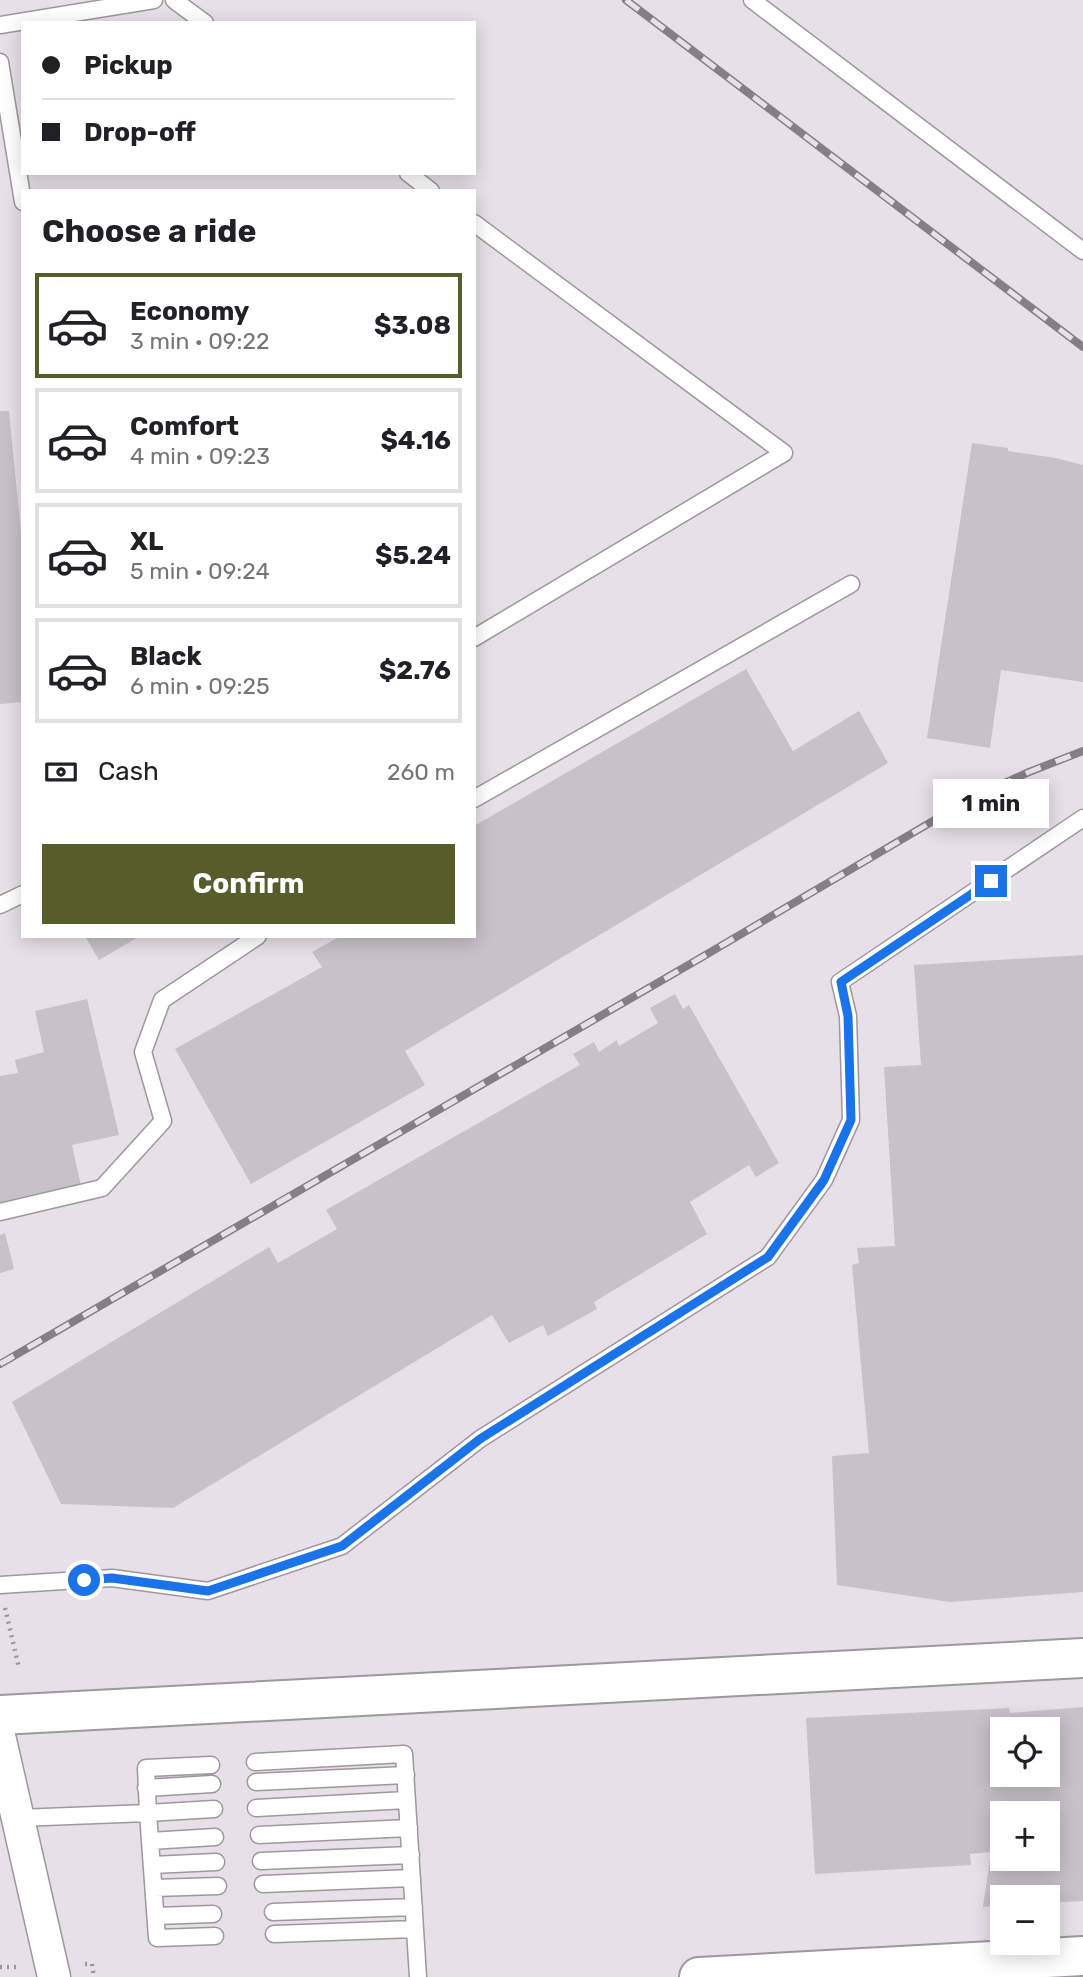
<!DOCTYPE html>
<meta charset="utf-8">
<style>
:root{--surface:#fff;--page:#f6f6f6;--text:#202124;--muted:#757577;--line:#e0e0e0;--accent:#565c2a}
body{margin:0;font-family:Rubik,sans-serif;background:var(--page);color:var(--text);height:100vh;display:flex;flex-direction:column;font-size:26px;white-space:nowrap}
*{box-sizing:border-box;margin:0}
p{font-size:23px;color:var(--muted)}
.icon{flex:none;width:38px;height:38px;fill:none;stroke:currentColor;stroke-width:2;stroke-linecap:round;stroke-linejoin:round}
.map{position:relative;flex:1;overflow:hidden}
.panel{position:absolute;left:21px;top:189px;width:455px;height:749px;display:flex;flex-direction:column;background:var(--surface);border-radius:0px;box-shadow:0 4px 18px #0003}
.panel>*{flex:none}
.hud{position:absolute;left:21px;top:21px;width:455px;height:154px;border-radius:0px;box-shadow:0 4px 18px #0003;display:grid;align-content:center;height:154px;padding:0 21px;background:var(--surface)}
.fabs{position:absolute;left:990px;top:1717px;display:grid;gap:14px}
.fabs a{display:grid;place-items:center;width:70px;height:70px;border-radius:0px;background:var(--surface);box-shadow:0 4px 18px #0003;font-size:35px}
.end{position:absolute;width:32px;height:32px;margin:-16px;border:9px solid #1a73e8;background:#fff;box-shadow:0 0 0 4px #fff}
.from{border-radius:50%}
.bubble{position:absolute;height:49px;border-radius:0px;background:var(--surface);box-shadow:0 4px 18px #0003;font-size:23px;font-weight:700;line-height:49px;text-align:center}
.hud b{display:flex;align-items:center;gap:24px;height:66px;font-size:26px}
.hud b+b{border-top:2px solid var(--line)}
.hud i{width:18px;height:18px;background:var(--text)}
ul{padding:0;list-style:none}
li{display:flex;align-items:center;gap:21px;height:105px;margin:0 14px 10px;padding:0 7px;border:4px solid var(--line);border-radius:0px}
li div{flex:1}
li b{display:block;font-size:26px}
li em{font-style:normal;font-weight:700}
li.on{border-color:var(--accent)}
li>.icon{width:63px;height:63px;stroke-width:1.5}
h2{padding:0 21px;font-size:32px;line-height:84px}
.pay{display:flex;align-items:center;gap:18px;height:77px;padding:0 21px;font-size:26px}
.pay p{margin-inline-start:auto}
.action{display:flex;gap:14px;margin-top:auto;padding:14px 21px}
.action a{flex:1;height:80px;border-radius:0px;background:var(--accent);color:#fff;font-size:28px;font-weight:700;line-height:80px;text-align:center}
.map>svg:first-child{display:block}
</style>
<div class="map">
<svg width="1083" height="1977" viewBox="0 0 1083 1977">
<rect width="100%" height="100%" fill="#e8e0e8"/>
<path fill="#c8c1c9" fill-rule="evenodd" d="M0 411H9L23 553V702L0 704Z
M972 443 1008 448V451L1056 458 1083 465V682L1001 670 990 748 927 738Z
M746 669 793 751 859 711 888 763 405 1051 425 1085 251 1184 175 1049 322 967 312 952 337 938 336 936H474V826Z
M85 936H140L99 960Z
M1083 955V1592L950 1602 837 1585 832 1456 869 1453 852 1265 859 1263 857 1248 895 1246 884 1067 921 1065 914 965Z
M675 994 683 1009 689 1005 779 1163 756 1177 749 1165 690 1202 707 1234 594 1302 597 1309 548 1336 543 1325 509 1343 492 1315 173 1508 61 1504 12 1402 269 1247 278 1263 337 1229 326 1210 580 1065 573 1054 594 1042 599 1052 617 1040 619 1046 658 1023 650 1008Z
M87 999 119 1135 72 1145 82 1190 0 1206V1076L18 1073 15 1060 44 1052 35 1011Z
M5 1233 14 1269 0 1273V1235Z
M1083 1707V1901L1048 1903V1897H1003V1905L983 1907 991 1852 970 1854 971 1865 815 1874 806 1718 1009 1708 1010 1713ZM1003 1729H1048V1774H1003ZM1003 1813H1048V1858H1003Z"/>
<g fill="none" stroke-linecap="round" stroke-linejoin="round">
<g stroke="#9e979e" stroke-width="19">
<path id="lane" d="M174 0 205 23
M752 0 1083 251
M0 25 154 0
M0 62 23 202
M408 173 431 191
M474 223 784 453 474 638
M474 799 851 584
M0 905 23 894
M0 1212 102 1188 163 1121 143 1052 162 1000 258 936
M0 1585 112 1578 208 1591 342 1546 480 1439 768 1257 824 1180 851 1120 848 1016 840 982 1083 818
M255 1762 404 1754 418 1977
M211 1765 146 1768 148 1813 214 1809
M256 1782 406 1775
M146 1788 212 1784
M256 1808 407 1800
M18 1818 148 1813 157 1938 215 1936
M259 1835 409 1828
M150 1841 215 1837
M261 1861 411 1855
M152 1865 216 1862
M263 1884 412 1878
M154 1888 218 1886
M273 1912 414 1907
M156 1916 213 1914
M274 1934 415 1929"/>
</g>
<g stroke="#9e979e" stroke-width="35">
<path id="street" d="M0 1740 54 1977"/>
</g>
<g stroke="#9e979e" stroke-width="42">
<path id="primary" d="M699 1977 1083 1956"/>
</g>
<g stroke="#9e979e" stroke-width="42">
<path id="highway" d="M0 1715 1083 1658"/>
</g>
<path stroke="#9b959b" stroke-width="4.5" stroke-dasharray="2 5" stroke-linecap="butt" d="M5 1608 19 1668
M85 1964H92L94 1977
M0 1967H20"/>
<use href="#lane" stroke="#fff" stroke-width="16"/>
<use href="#street" stroke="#fff" stroke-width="32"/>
<use href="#primary" stroke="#fff" stroke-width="38"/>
<use href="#highway" stroke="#fff" stroke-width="38"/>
<g stroke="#857f85" stroke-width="8">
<path id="rail" d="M626 0 1083 347
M0 1364 697 960 972 798 1029 772 1083 751"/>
</g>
<use href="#rail" stroke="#e8e0e8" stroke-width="5" stroke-dasharray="16" stroke-linecap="butt"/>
</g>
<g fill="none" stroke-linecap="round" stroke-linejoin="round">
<path stroke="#1a73e8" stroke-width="9" d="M84 1580 112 1578 208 1591 342 1546 480 1439 768 1257 824 1180 851 1120 848 1016 841 982 991 881"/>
</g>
</svg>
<div class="fabs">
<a><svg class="icon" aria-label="locate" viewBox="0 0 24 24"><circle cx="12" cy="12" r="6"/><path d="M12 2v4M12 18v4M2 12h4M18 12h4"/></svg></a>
<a>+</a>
<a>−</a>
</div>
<i class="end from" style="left:84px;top:1580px"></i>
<i class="end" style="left:991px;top:881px"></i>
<div class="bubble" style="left:933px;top:779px;width:116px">1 min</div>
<div class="hud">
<b><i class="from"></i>Pickup</b>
<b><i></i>Drop-off</b>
</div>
<section class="panel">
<h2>Choose a ride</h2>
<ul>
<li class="on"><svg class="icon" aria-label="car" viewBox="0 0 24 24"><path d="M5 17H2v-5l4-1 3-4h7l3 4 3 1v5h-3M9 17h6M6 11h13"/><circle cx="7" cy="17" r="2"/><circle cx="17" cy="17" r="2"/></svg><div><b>Economy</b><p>3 min · 09:22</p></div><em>$3.08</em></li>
<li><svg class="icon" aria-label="car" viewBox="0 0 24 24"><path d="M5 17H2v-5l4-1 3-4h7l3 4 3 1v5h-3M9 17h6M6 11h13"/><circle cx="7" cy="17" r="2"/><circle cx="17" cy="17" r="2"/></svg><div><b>Comfort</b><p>4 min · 09:23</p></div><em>$4.16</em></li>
<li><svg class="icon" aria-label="car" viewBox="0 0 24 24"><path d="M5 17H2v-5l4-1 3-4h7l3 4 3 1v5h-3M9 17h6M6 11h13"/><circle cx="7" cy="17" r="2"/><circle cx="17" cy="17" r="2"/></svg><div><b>XL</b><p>5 min · 09:24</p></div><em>$5.24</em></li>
<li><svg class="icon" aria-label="car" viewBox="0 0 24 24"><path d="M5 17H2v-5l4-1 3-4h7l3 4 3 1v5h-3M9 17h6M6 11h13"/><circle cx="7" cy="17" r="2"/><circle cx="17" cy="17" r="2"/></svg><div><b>Black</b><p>6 min · 09:25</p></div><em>$2.76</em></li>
</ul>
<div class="pay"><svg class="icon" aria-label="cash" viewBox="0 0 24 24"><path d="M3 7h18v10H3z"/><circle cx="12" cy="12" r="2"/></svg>Cash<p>260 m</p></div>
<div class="action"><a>Confirm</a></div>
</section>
</div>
